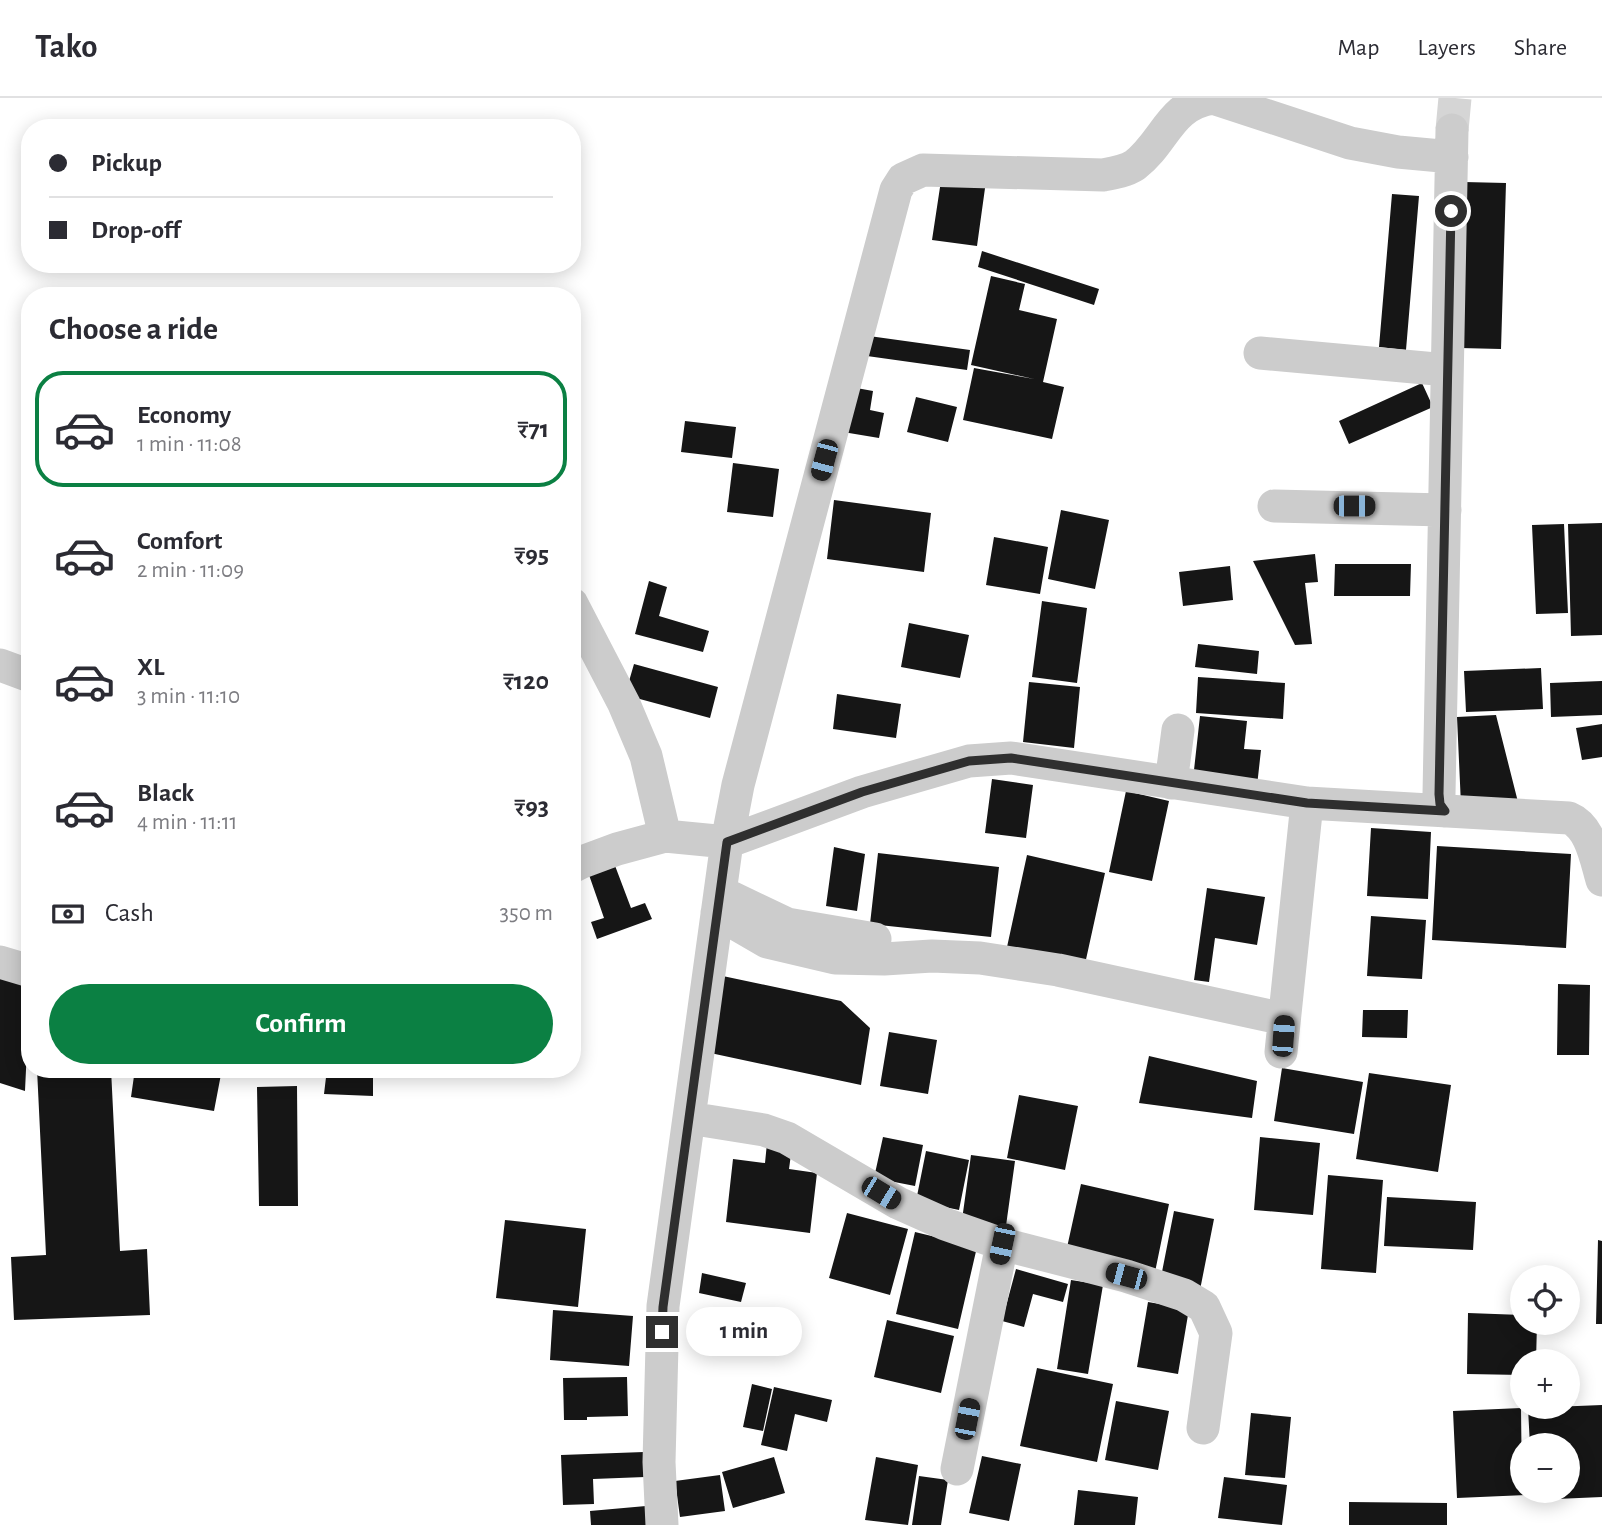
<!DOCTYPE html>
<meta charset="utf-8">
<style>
:root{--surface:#fff;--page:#f2f2f3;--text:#2b2b33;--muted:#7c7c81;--line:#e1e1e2;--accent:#0b8043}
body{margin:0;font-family:"Alegreya Sans",sans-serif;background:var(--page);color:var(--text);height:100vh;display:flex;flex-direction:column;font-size:26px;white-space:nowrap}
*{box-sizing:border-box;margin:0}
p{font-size:23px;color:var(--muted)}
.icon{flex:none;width:38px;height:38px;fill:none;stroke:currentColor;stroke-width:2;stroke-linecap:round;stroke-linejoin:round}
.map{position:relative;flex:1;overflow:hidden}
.details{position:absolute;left:21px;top:189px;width:560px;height:791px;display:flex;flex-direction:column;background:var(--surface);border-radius:28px;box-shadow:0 4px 18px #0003}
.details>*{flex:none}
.top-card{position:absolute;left:21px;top:21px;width:560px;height:154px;border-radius:28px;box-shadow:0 4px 18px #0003;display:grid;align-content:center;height:154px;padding:0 28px;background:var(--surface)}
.controls{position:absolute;left:1510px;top:1167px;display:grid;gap:14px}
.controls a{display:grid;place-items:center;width:70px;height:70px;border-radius:50%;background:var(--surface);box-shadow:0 4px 18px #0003;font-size:35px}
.end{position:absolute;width:32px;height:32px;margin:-16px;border:9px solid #2f2f2f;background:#fff;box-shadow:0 0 0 4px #fff}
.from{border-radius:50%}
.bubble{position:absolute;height:49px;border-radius:24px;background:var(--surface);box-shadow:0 4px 18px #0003;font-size:23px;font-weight:700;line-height:49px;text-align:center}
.car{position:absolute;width:21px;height:42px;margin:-21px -10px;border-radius:9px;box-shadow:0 0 5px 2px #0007;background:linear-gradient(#222 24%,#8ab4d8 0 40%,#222 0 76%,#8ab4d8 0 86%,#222 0)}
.top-card b{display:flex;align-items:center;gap:24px;height:66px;font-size:26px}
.top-card b+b{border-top:2px solid var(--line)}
.top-card i{width:18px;height:18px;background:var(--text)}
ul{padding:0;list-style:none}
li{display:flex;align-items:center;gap:21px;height:116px;margin:0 14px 10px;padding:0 14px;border:4px solid transparent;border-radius:28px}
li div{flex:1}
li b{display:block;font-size:26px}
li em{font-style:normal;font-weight:700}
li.on{border-color:var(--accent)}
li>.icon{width:63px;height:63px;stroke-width:1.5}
h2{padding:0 28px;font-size:32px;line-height:84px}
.pay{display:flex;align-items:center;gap:18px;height:77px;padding:0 28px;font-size:26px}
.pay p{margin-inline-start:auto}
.primary-button{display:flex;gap:14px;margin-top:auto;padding:14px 28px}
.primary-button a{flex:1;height:80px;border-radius:42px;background:var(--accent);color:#fff;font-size:28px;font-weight:700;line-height:80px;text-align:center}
header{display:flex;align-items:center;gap:42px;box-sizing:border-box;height:98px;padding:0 35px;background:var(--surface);border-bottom:2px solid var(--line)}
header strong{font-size:33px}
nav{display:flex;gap:38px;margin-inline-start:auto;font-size:24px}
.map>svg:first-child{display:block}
</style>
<header>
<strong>Tako</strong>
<nav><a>Map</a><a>Layers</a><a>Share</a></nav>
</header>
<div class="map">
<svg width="1602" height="1427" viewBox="0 0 1602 1427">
<rect width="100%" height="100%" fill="#fff"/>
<path fill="#161616" d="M942 76 986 83 977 148 932 142Z
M1464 84 1506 85 1501 251 1460 250Z
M1392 96 1419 98 1406 252 1379 249Z
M982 153 1099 191 1094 207 978 169Z
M991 178 1025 186 1019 212 1057 221 1043 284 1064 289 1052 341 963 322 974 270 1034 281 971 267Z
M869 238 970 252 967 272 867 258Z
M1422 285 1433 309 1349 346 1339 323Z
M851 289 873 293 870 312 884 315 879 340 843 334Z
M916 299 957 309 948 344 907 334Z
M685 323 736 329 732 360 681 354Z
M733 365 779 371 773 419 727 414Z
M834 402 931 415 924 474 827 461Z
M1061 412 1109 422 1095 491 1048 481Z
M1602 425V537L1571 538 1568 426Z
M1564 426 1568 515 1536 516 1532 427Z
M994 439 1048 449 1040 496 986 487Z
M1315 456 1318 484 1305 485 1312 546 1295 547 1253 463Z
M1335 466H1411L1410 498H1334Z
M1230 468 1233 502 1183 508 1179 474Z
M649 483 667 489 659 518 709 533 703 554 635 536Z
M1042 503 1087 510 1077 585 1032 579Z
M909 525 969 537 960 580 901 569Z
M1198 546 1259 553 1257 576 1195 569Z
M634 566 718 589 710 620 625 597Z
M1541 570 1543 611 1466 614 1464 573Z
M1198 579 1285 585 1283 621 1196 615Z
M1602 583V617L1551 619 1550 585Z
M1029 584 1080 589 1074 650 1023 644Z
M837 596 901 606 896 640 833 631Z
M1496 617 1518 704 1461 707 1457 619Z
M1200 618 1247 623 1244 651 1261 652 1257 688 1193 681Z
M1602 626V659L1582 662 1576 630Z
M992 681 1033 687 1026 740 985 735Z
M1126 693 1169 703 1152 783 1109 774Z
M1371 730 1431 734 1428 801 1367 798Z
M1437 748 1571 756 1566 850 1432 842Z
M834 749 865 756 857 813 826 808Z
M878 755 999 769 991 839 870 826Z
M1027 757 1105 775 1085 866 1007 849Z
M614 765 631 810 645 805 652 821 597 841 591 824 604 820 588 774Z
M1207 790 1265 799 1257 847 1215 840 1209 884 1194 882Z
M1371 818 1426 822 1422 881 1367 878Z
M718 877 841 903 870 930 861 987 701 953Z
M0 878 30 886 25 993 0 985Z
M1558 886 1590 887 1589 957H1557Z
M1363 912H1408L1407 940 1362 939Z
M889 934 937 942 928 996 880 988Z
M1149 958 1257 983 1252 1020 1139 1005Z
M1282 970 1363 984 1354 1036 1274 1023Z
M37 971H111L120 1153 147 1151 150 1217 14 1222 11 1159 46 1157Z
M135 971H222L214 1013 131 999Z
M327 971H373V998L324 996Z
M1369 975 1451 987 1438 1074 1356 1061Z
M297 988 298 1108H259L257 989Z
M1019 997 1078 1008 1065 1072 1007 1060Z
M883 1039 923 1047 915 1088 874 1080Z
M1260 1039 1320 1045 1313 1117 1254 1112Z
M767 1045 792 1049 789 1071 817 1075 810 1135 726 1124 733 1061 765 1065Z
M926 1053 969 1062 959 1112 916 1103Z
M971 1057 1015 1063 1005 1135 961 1129Z
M1328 1077 1383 1082 1376 1175 1321 1171Z
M1081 1086 1169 1106 1155 1174 1066 1154Z
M1387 1099 1476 1104 1473 1152 1384 1148Z
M1174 1113 1214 1121 1200 1192 1160 1184Z
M847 1115 908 1131 890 1197 829 1180Z
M505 1122 586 1131 578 1209 496 1200Z
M915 1134 977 1149 958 1231 896 1216Z
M1598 1142 1602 1143V1226H1596Z
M1016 1171 1068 1186 1063 1204 1033 1196 1024 1229 1002 1223Z
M702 1175 746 1185 741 1204 699 1195Z
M1071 1182 1103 1187 1088 1276 1057 1271Z
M1148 1204 1189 1211 1178 1276 1137 1269Z
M553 1212 633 1218 629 1268 550 1262Z
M1468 1215 1522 1217V1225H1537L1536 1264H1522V1277L1467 1276Z
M887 1222 954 1238 941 1295 874 1279Z
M1037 1270 1113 1286 1097 1364 1020 1348Z
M627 1279 628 1318 587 1319V1322H564L563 1280Z
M752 1286 772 1291 763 1333 743 1329Z
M774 1289 832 1302 827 1324 795 1316 787 1353 761 1347Z
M1116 1303 1169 1313 1158 1372 1105 1362Z
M1602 1307V1399L1533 1402V1393H1568V1348H1530L1528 1310Z
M1521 1310 1522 1393H1525L1526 1397 1457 1400 1453 1313Z
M1251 1315 1291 1319 1285 1380 1245 1377Z
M644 1354 645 1379 593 1381 594 1406 563 1407 561 1357Z
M982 1358 1021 1366 1009 1423 969 1415Z
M774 1359 785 1395 733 1410 722 1374Z
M876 1359 918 1367 908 1427 865 1422Z
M720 1377 725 1413 680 1419 675 1383Z
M919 1378 948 1382 941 1427H912Z
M1224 1379 1287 1387 1282 1427 1218 1420Z
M1078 1392 1138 1399 1135 1427H1074Z
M1349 1404 1447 1405V1427H1349Z
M646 1408 648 1427H591L590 1413Z"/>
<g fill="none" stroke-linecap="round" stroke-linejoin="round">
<path stroke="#d5d5d5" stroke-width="33" stroke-dasharray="33 17" stroke-linecap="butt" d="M1452 32 1455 0"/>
<path stroke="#ccc" stroke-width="33" d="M1260 255 1447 272
M1274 408 1445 412
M572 506 624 606 646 658 665 738
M0 567 30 578
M1171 685 1178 632
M1445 713 1439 706V696L1452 32
M572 769 582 764 617 751 665 738 727 744 862 694 969 663 1011 660 1307 705 1569 720C1591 729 1596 762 1602 782
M720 794 787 826 875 841
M717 815 767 844 835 860 884 861 932 858 980 860 1058 872 1284 921
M0 864 30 873
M1281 954 1307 705
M689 1020 764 1032 787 1040 898 1105 945 1126 1002 1146 1126 1178 1184 1197 1204 1209 1216 1235 1203 1330
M957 1371 1002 1146
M662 1427 659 1364 663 1208 727 744 738 687 896 92 903 81 923 72 1103 77C1114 75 1126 73 1135 67 1166 43 1169 7 1213 0L1350 45 1398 54 1452 59"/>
</g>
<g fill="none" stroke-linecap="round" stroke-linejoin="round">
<path stroke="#2f2f2f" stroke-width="9" d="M662 1234 663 1209 727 744 862 694 969 663 1011 660 1307 705 1445 713 1440 706 1439 696 1451 113"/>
</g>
</svg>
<div class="controls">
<a><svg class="icon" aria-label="locate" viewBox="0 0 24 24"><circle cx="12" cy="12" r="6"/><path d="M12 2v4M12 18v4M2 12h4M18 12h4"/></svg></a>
<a>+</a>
<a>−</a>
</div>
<i class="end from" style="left:1451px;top:113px"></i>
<i class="end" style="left:662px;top:1234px"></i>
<div class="bubble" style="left:686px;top:1209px;width:116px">1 min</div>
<i class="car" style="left:824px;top:362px;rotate:195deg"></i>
<i class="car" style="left:1354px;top:408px;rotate:90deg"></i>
<i class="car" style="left:1283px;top:938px;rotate:4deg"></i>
<i class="car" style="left:881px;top:1095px;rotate:121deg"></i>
<i class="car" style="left:1002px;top:1146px;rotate:192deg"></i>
<i class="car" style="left:1126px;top:1178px;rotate:285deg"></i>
<i class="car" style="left:967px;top:1321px;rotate:11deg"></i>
<div class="top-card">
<b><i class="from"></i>Pickup</b>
<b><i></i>Drop-off</b>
</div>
<section class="details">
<h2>Choose a ride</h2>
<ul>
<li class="on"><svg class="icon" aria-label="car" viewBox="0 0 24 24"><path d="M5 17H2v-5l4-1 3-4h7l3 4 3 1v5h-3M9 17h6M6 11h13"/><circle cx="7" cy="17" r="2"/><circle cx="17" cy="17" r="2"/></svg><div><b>Economy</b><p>1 min · 11:08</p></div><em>₹71</em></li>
<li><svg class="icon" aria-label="car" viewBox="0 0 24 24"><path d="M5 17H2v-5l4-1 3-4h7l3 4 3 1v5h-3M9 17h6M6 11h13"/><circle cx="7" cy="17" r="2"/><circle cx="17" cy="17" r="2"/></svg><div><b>Comfort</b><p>2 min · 11:09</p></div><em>₹95</em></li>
<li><svg class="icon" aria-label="car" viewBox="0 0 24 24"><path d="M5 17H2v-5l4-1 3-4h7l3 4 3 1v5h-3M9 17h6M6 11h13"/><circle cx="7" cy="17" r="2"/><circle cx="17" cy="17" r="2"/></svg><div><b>XL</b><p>3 min · 11:10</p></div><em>₹120</em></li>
<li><svg class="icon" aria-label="car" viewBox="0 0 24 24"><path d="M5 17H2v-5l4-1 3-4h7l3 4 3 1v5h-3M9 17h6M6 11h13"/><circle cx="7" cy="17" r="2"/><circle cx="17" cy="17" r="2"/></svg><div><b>Black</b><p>4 min · 11:11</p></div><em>₹93</em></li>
</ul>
<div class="pay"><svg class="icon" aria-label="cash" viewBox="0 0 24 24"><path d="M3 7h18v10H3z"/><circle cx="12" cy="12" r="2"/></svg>Cash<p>350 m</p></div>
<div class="primary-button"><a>Confirm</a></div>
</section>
</div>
